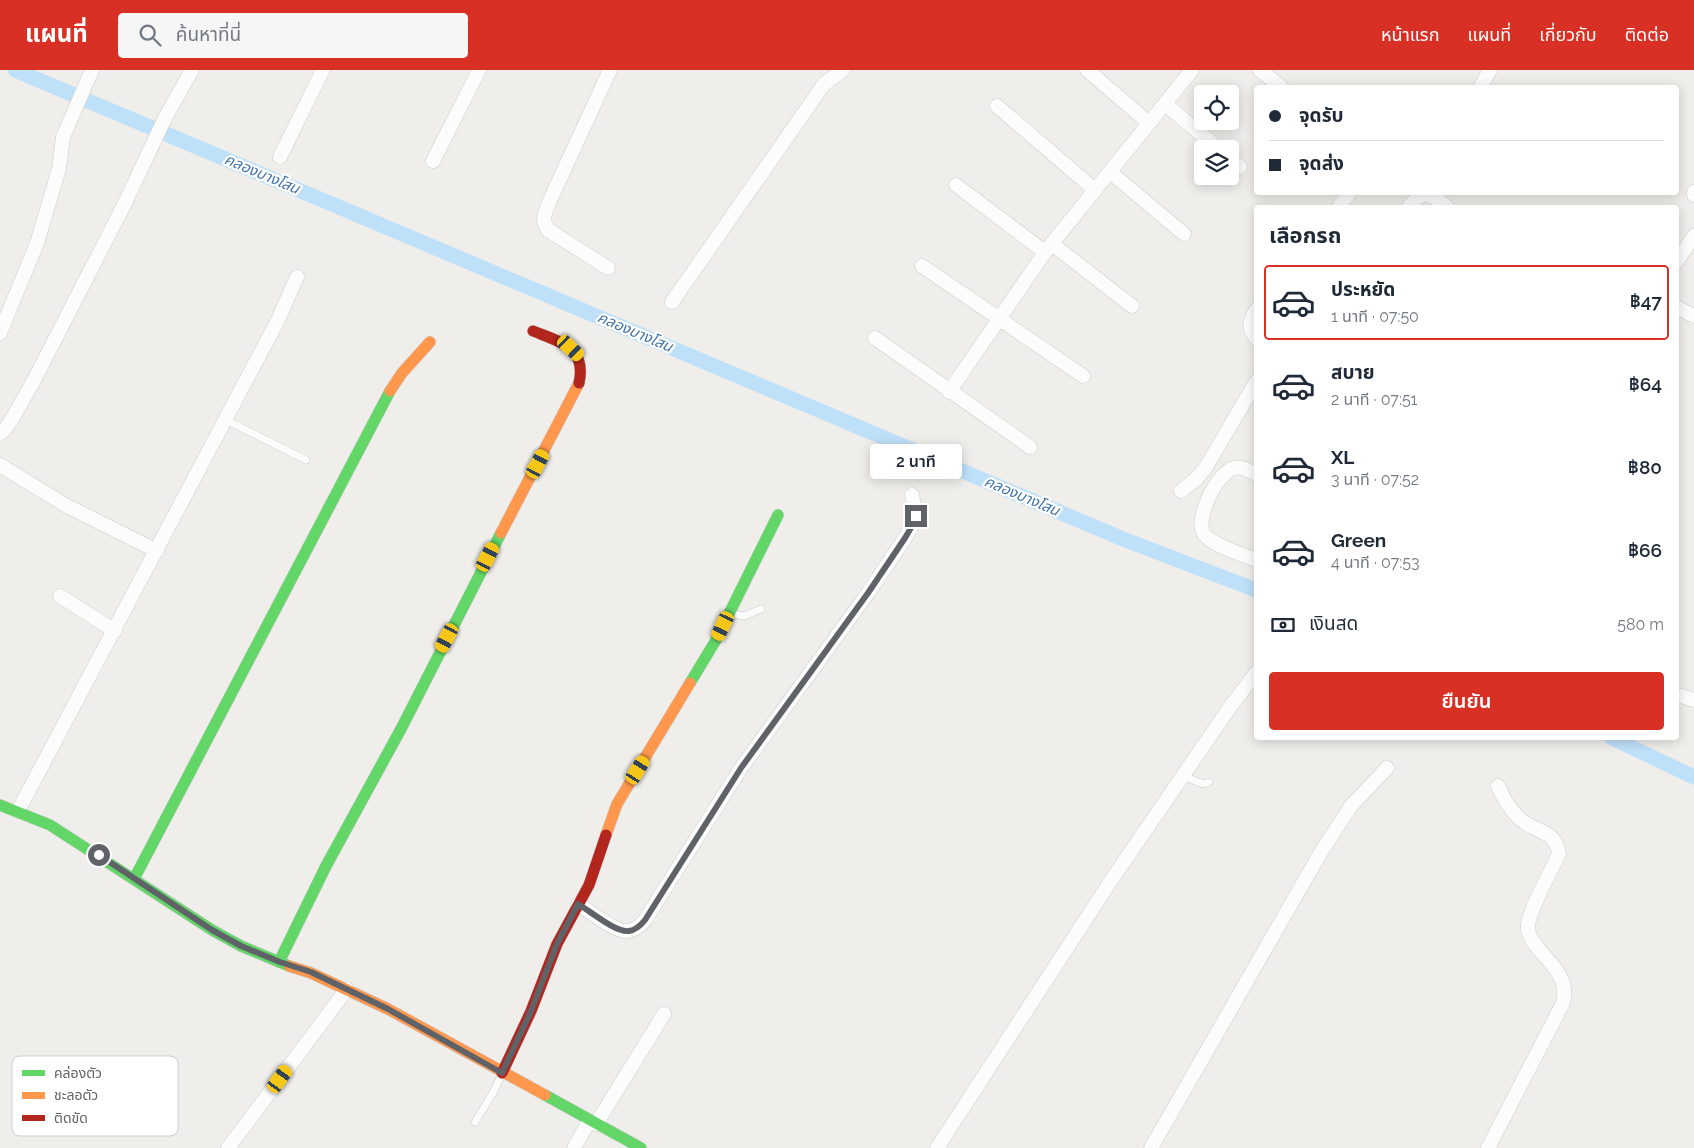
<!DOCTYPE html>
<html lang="th">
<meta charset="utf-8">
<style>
:root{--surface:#fff;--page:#f6f6f7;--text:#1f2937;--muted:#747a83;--line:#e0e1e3;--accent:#d93025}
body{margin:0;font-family:Raleway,"Noto Sans Thai",sans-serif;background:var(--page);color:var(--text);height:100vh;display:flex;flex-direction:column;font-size:19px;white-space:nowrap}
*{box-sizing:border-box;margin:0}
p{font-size:16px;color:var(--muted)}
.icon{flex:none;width:28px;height:28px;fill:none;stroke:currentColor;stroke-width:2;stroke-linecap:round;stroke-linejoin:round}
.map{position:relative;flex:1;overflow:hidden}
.drawer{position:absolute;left:1254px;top:135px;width:425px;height:535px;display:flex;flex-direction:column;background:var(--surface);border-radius:5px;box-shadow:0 2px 12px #0003}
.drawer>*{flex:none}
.guide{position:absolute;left:1254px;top:15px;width:425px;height:110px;border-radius:5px;box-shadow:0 2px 12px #0003;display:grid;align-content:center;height:110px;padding:0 15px;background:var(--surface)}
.controls{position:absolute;left:1194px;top:15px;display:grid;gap:10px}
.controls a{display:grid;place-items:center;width:45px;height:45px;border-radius:5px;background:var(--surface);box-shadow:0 2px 12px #0003;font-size:25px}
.end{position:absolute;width:22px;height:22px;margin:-11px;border:6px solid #5f6368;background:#fff;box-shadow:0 0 0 2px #fff}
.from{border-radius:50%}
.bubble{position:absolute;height:35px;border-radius:5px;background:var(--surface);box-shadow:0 2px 12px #0003;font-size:16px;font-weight:600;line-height:35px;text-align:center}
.car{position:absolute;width:15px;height:30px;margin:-15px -8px;border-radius:6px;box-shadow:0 0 4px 1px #0007;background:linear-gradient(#f5c518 24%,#345 0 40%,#f5c518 0 76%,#345 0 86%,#f5c518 0)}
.guide b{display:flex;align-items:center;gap:18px;height:48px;font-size:19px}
.guide b+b{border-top:1px solid var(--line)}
.guide i{width:12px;height:12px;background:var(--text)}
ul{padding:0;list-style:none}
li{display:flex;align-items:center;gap:15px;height:75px;margin:0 10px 8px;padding:0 5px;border:2px solid transparent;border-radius:5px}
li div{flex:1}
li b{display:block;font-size:19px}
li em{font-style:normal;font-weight:600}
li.current{border-color:var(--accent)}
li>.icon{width:45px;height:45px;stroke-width:1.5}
h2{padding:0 15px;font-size:22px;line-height:60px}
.pay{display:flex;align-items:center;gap:12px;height:55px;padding:0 15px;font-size:19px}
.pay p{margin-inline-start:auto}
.button{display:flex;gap:10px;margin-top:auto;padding:10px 15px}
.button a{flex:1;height:58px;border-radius:5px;background:var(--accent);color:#fff;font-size:20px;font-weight:600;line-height:58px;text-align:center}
header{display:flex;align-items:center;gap:30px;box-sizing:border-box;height:70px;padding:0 25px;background:var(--accent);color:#fff}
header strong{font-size:24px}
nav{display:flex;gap:28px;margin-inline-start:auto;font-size:18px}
.search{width:350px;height:45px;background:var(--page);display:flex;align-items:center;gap:12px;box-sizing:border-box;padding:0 18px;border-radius:5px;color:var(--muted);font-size:19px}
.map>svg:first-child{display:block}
</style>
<header>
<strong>แผนที่</strong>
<div class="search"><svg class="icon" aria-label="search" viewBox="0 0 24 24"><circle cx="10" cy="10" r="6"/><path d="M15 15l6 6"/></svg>ค้นหาที่นี่</div>
<nav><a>หน้าแรก</a><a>แผนที่</a><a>เกี่ยวกับ</a><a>ติดต่อ</a></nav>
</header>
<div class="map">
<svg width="1694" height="1078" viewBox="0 0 1694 1078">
<rect width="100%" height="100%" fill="#efeeea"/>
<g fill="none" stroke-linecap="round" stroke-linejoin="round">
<path stroke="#bfe0f9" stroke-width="15" d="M15 0 1123 469 1256 520
M1612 668 1694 707"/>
<g stroke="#cbcccc" stroke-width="8">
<path id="lane" d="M226 350 306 390
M731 544 744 546 761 539
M1183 706 1203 714 1209 712
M475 1052 493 1023 502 1004"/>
</g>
<g stroke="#cbcccc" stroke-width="15">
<path id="street" d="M1087 0 1149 53
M1260 0 1282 18
M1480 18 1490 0
M1165 34 1219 79
M997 36 1095 120
M280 87 323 0
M1230 88 1240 97
M433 91 479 0
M1110 102 1184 164
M956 115 1045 182
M1694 122V125
M1338 138 1350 122
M1408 138C1424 117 1430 123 1448 138
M1052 174 1132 236
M1676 192 1694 166
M922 196 1083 306
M608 198 548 160C540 148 546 141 551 128L610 0
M672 232 824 14 843 0
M1676 237 1694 246
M1256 240C1250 250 1247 258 1256 268
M0 263 37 173 59 99 63 67 92 0
M875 268 1030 377
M949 322 1045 182 1192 0
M0 363 5 359 12 349 33 312 123 137 166 46 192 0
M0 395 65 435 157 481
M1256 404C1250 401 1241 396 1234 398 1217 402 1194 450 1204 464 1211 475 1244 485 1256 490
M1181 421 1197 408 1206 397 1256 312
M60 526 115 561
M1681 626 1694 630
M18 741 278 250 297 207
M578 834C590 841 616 863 628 861 636 860 641 855 645 850L741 698 868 523 905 468 915 451 916 446 912 425
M596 1054 664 944
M228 1078 347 919
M574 1078 589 1051
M937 1078 1110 812 1230 637 1256 603
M1151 1078 1321 782 1351 736 1387 698
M1488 1078 1563 933C1573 897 1526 881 1528 855 1530 838 1551 801 1559 784 1556 759 1535 763 1520 749 1509 739 1504 729 1498 716"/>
</g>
<g stroke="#cacacb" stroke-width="12">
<path id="fast" d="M690 613 716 570 778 445
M0 735 50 755 212 860 241 876 289 896
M134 809 390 321
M279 892 326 796 402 657 501 463
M545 1025 641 1078"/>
</g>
<g stroke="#cacacb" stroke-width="12">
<path id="slow" d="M390 321 402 303 430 272
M501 463 579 313
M606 765 617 734 690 613
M289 896 311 903 388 939 545 1025"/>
</g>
<g stroke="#cacacb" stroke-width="12">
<path id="jam" d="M533 261C560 272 587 277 579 313
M502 1003 531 941 557 874 589 815 606 765"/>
</g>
<use href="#lane" stroke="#fdfcfc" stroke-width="7"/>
<use href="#street" stroke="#fdfcfc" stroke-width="14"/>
<use href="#fast" stroke="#63d668" stroke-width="11"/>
<use href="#slow" stroke="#ff974d" stroke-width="11"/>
<use href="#jam" stroke="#b3261e" stroke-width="11"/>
</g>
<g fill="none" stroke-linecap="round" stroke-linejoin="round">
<path stroke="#5f6368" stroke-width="6" d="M99 785 212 860 241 876 280 892 311 902 388 939 502 1003 531 941 557 874 578 834C590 841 616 863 629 861 636 860 641 855 645 850L741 698 868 523 905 468 915 451 916 446"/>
</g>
<g text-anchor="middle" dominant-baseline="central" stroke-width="4.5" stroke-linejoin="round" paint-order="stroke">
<g font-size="15" font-style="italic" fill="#4174aa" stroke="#fff">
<text transform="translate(262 104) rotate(23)">คลองบางโสน</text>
<text transform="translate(635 262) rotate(23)">คลองบางโสน</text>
<text transform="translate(1022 426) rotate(23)">คลองบางโสน</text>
</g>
</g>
<rect x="12" y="986" width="166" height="80" rx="8" fill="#fff" stroke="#cfd0d2" stroke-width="1"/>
<rect x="22" y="1000" width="23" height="6" fill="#63d668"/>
<rect x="22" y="1022" width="23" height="7" fill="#ff974d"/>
<rect x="22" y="1045" width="23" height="6" fill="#b3261e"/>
<g font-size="14" fill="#5f6368">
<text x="54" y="1008">คล่องตัว</text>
<text x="54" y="1030">ชะลอตัว</text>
<text x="54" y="1053">ติดขัด</text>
</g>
</svg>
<div class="controls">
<a><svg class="icon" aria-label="locate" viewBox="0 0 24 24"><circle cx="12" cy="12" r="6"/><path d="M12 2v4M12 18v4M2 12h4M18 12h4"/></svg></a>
<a><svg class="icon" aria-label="layers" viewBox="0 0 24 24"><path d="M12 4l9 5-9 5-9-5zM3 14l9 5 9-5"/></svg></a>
</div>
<i class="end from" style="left:99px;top:785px"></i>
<i class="end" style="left:916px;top:446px"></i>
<div class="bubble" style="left:870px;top:374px;width:92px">2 นาที</div>
<i class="car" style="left:571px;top:278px;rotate:133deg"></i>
<i class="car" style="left:538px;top:394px;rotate:28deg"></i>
<i class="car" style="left:488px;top:487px;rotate:27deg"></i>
<i class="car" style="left:723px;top:556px;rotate:205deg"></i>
<i class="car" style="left:447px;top:568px;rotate:208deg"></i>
<i class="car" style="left:638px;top:700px;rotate:32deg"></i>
<i class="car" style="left:280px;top:1009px;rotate:36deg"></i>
<div class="guide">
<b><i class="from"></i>จุดรับ</b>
<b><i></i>จุดส่ง</b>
</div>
<section class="drawer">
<h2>เลือกรถ</h2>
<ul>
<li class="current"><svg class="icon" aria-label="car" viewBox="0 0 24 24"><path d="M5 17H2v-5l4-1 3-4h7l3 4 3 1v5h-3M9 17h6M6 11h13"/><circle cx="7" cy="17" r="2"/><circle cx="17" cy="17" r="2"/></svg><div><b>ประหยัด</b><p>1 นาที · 07:50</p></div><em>฿47</em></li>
<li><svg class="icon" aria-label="car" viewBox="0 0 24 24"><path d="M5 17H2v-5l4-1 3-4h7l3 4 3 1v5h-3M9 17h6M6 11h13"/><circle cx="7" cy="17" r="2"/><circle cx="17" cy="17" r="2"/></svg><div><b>สบาย</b><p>2 นาที · 07:51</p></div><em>฿64</em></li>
<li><svg class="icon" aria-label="car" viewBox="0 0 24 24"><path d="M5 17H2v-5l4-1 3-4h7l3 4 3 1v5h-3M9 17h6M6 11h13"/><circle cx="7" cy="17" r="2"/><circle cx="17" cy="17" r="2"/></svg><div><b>XL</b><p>3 นาที · 07:52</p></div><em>฿80</em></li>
<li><svg class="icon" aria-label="car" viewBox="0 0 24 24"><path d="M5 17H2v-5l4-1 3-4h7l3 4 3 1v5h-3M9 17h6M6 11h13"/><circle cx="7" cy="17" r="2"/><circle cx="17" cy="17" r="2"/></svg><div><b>Green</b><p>4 นาที · 07:53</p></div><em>฿66</em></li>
</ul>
<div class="pay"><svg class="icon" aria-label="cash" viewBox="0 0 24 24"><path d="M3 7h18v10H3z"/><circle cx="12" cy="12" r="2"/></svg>เงินสด<p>580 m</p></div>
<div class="button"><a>ยืนยัน</a></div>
</section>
</div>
